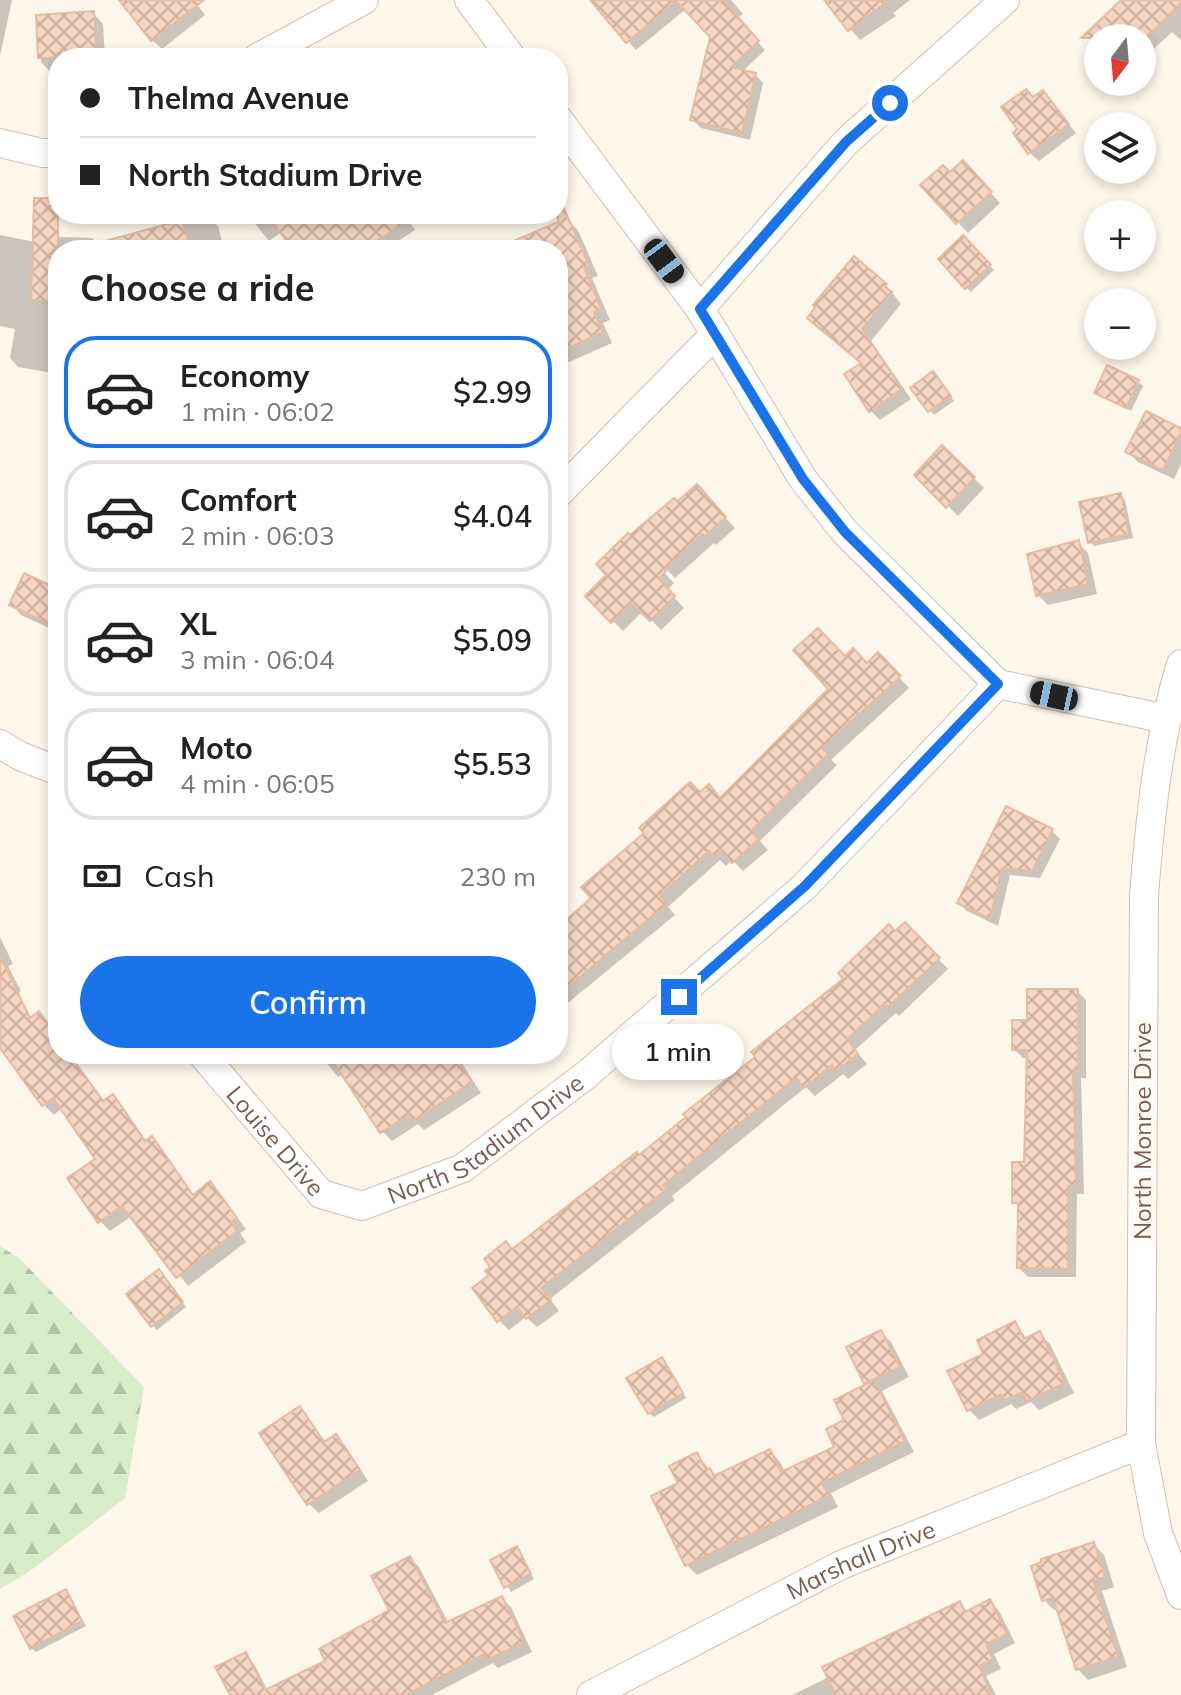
<!DOCTYPE html>
<meta charset="utf-8">
<style>
:root{--surface:#fff;--page:#f6f6f6;--text:#222;--muted:#767676;--line:#e0e0e0;--accent:#1a73e8}
body{margin:0;font-family:Mulish,sans-serif;background:var(--page);color:var(--text);height:100vh;display:flex;flex-direction:column;font-size:30px;white-space:nowrap}
*{box-sizing:border-box;margin:0}
p{font-size:26px;color:var(--muted)}
.icon{flex:none;width:44px;height:44px;fill:none;stroke:currentColor;stroke-width:2;stroke-linecap:round;stroke-linejoin:round}
.map{position:relative;flex:1;overflow:hidden}
.panel{position:absolute;left:48px;top:240px;width:520px;height:824px;display:flex;flex-direction:column;background:var(--surface);border-radius:32px;box-shadow:0 4px 12px #0003}
.panel>*{flex:none}
.hud{position:absolute;left:48px;top:48px;width:520px;height:176px;border-radius:32px;box-shadow:0 4px 12px #0003;display:grid;align-content:center;height:176px;padding:0 32px;background:var(--surface)}
.needle{width:52px;rotate:196deg}
.buttons{position:absolute;left:1084px;top:24px;display:grid;gap:16px}
.buttons a{display:grid;place-items:center;width:72px;height:72px;border-radius:50%;background:var(--surface);box-shadow:0 4px 12px #0003;font-size:40px}
.end{position:absolute;width:36px;height:36px;margin:-18px;border:10px solid #1a73e8;background:#fff;box-shadow:0 0 0 4px #fff}
.from{border-radius:50%}
.bubble{position:absolute;height:56px;border-radius:28px;background:var(--surface);box-shadow:0 4px 12px #0003;font-size:26px;font-weight:600;line-height:56px;text-align:center}
.car{position:absolute;width:24px;height:48px;margin:-24px -12px;border-radius:10px;box-shadow:0 0 6px 2px #0007;background:linear-gradient(#222 24%,#8ab4d8 0 40%,#222 0 76%,#8ab4d8 0 86%,#222 0)}
.hud b{display:flex;align-items:center;gap:28px;height:76px;font-size:30px}
.hud b+b{border-top:2px solid var(--line)}
.hud i{width:20px;height:20px;background:var(--text)}
ul{padding:0;list-style:none}
li{display:flex;align-items:center;gap:24px;height:112px;margin:0 16px 12px;padding:0 16px;border:4px solid var(--line);border-radius:32px}
li div{flex:1}
li b{display:block;font-size:30px}
li em{font-style:normal;font-weight:600}
li.selected{border-color:var(--accent)}
li>.icon{width:72px;height:72px;stroke-width:1.5}
h2{padding:0 32px;font-size:36px;line-height:96px}
.pay{display:flex;align-items:center;gap:20px;height:88px;padding:0 32px;font-size:30px}
.pay p{margin-inline-start:auto}
.cta{display:flex;gap:16px;margin-top:auto;padding:16px 32px}
.cta a{flex:1;height:92px;border-radius:48px;background:var(--accent);color:#fff;font-size:32px;font-weight:600;line-height:92px;text-align:center}
.map>svg:first-child{display:block}
</style>
<div class="map">
<svg width="1181" height="1695" viewBox="0 0 1181 1695">
<defs>
<pattern id="forest-firs" width="22" height="20" patternUnits="userSpaceOnUse" patternTransform="scale(2)"><rect width="22" height="20" fill="#d7ecc7"/><path d="M5 1l3.5 6h-7zM16 11l3.5 6h-7z" fill="#b3c2a4"/></pattern>
<pattern id="building-cross-hatch" width="8" height="8" patternUnits="userSpaceOnUse" patternTransform="scale(2)"><rect width="8" height="8" fill="#f4d5c1"/><path d="M0 0l8 8M0 8l8-8" fill="none" stroke="#cbb09f"/></pattern>
</defs>
<rect width="100%" height="100%" fill="#fdf6eb"/>
<path fill="url(#forest-firs)" d="M0 1246 20 1259 144 1387 125 1498 29 1572 0 1589Z"/>
<path fill="#0003" d="M0 0H12L0 56Z
M147 0H194L205 15 162 49 152 40Z
M608 0H731L743 14 737 18 765 50 742 72 755 74 763 83 750 140 701 128 693 120 712 37 686 9 636 50 628 41Z
M826 0H910L893 13 896 16 860 40Z
M1124 0H1181V40L1172 32 1142 60V38H1104Z
M93 13 103 24 105 58H58V72L51 73 41 62 38 17Z
M1043 92 1076 133 1039 161 1030 153 1034 99Z
M973 173 1000 203 968 233 923 185 950 175Z
M247 214H408L406 216 415 230 385 250 375 240 361 250H294L282 232 269 241Z
M208 216 218 226 224 250H131L128 237Z
M568 220 578 230 598 276 592 278 610 320 603 323 612 343 558 367V250H535Z
M0 235 35 242V236L92 238 101 246V250H58V374L18 367 10 358 15 329 0 326Z
M963 238 994 270 971 292 940 259Z
M886 285 901 304 871 341 911 399 880 420 870 410 863 364 809 318Z
M937 378 954 401 934 415 913 388Z
M1138 382 1143 386 1131 411 1097 392Z
M1181 430V464L1174 479 1138 462 1128 452Z
M942 447 984 488 958 516 917 475Z
M1120 496 1125 500 1133 538 1094 546 1090 542Z
M707 497 735 528 716 545 714 543 675 578 658 561 655 563 674 583 667 590 684 608 661 630 643 611 623 631 587 596 609 575 630 537 677 504Z
M1078 543 1088 553 1097 594 1048 605 1038 595Z
M58 591V639L54 635 56 631 21 615 11 604Z
M878 655 909 688 831 760 837 765 760 841 768 850 743 871 732 860 726 866 720 860 668 907 675 915 558 1011V930L700 794 721 800 831 689 845 659 867 665Z
M558 669 563 680 558 683Z
M1007 808 1052 831 1060 839 1040 878 1010 875 998 926 967 911 959 903Z
M905 925 948 969 899 1016 896 1013 855 1050 867 1064 848 1079 843 1074 815 1096 806 1087 672 1196 675 1200 550 1299 559 1311 537 1327 526 1317 509 1330 499 1320 492 1276 513 1251 640 1157 758 1057Z
M0 937 13 964 8 966 21 991 0 1002Z
M1077 991 1086 1000V1078H1081L1084 1194H1077L1076 1277H1028L1019 1268 1020 1208 1014 1202 1026 1164 1029 1059 1023 1058 1014 1049 1029 1022Z
M38 1014 58 1037V1054H70L105 1102 113 1097 123 1107 147 1142 151 1139 161 1149 194 1196 219 1194 246 1229 240 1233 246 1242 188 1286 132 1216 110 1231 100 1221 98 1159 63 1108 54 1115 44 1105 0 1044V1042Z
M319 1054H456L481 1093 424 1130 418 1124 392 1141 382 1131 343 1074 338 1077Z
M163 1276 186 1307 157 1330 152 1325Z
M1015 1324 1028 1340 1040 1334 1050 1344 1074 1393 1039 1410 1031 1402 1016 1409 1011 1404 979 1420 969 1410 986 1354Z
M881 1332 891 1342 909 1377 882 1391 914 1452 831 1493 838 1507 697 1575 687 1565 681 1484 697 1454 716 1477 770 1451 780 1462 785 1472 837 1447 847 1421 868 1385 848 1348Z
M662 1359 686 1398 654 1417 649 1413Z
M300 1409 326 1443 336 1437 346 1447 368 1481 319 1513 308 1503Z
M1094 1545 1104 1555 1114 1587 1102 1591 1127 1667 1088 1680 1078 1669 1059 1609 1054 1610 1044 1600Z
M516 1549 534 1579 511 1592 493 1561Z
M410 1558 419 1567 449 1624 501 1598 511 1607 532 1652 498 1668 493 1663 432 1695H232L245 1654 254 1664 268 1691 328 1662 392 1611Z
M65 1591 86 1626 36 1652 31 1648Z
M990 1601 999 1611 1015 1643 994 1654 1001 1669 986 1676 996 1695H792L829 1677 959 1604 968 1612Z"/>
<path fill="url(#building-cross-hatch)" stroke="#e7bba1" stroke-width="2" d="M119 0H204L151 41Z
M590 0H723L759 41 731 67 756 73 742 133 690 120 710 37 676 1 626 43Z
M824 0H889L848 31Z
M1121 0H1181V4L1145 38H1081Z
M94 11 97 58H38L36 15Z
M1026 89 1033 97 1043 90 1069 124 1028 154 1013 133 1017 129 1001 107Z
M963 160 992 192 956 224 920 185 943 165 950 172Z
M558 195 589 265 584 268 601 309 594 312 603 332 558 353V250H492L558 222Z
M34 198H58V302L31 300Z
M268 214H418L363 250H292Z
M182 220 191 250H107L105 241Z
M963 235 991 265 965 289 938 259Z
M854 256 887 284 885 287 892 292 862 329 902 389 869 412 844 374 861 363 807 318 815 307 813 305Z
M1107 365 1139 380 1126 408 1094 393Z
M933 371 951 396 928 412 910 388Z
M1146 411 1181 428V433L1163 470 1125 452Z
M942 445 975 477 946 508 914 475Z
M697 484 726 517 705 536 702 534 664 569 666 571 659 579 675 596 650 621 631 603 611 623 585 596 606 575 596 564 628 533 630 535 674 498 678 501Z
M1121 493 1129 534 1088 543 1079 502Z
M1079 540 1088 584 1036 596 1027 554Z
M24 573 58 589V628L9 605Z
M818 628 845 656 853 648 867 663 878 652 901 676 822 748 828 754 752 830 759 839 732 863 721 851 714 857 709 851 660 895 667 904 558 995V927L591 898 581 887 644 833 639 828 690 782 700 792 709 784 720 798 828 689 793 650Z
M1006 806 1053 829 1032 871 1002 868 990 919 957 903Z
M905 922 940 958 888 1007 885 1004 847 1039 858 1054 836 1071 832 1065 804 1088 796 1078 663 1185 667 1189 541 1288 551 1300 526 1319 517 1307 497 1322 472 1288 489 1275 485 1271 490 1267 484 1259 506 1241 512 1249 637 1152 639 1155 686 1117 683 1114 755 1057 751 1052 843 979 838 973 889 924 895 931Z
M0 956 30 1018 39 1011 58 1038V1054H69L103 1101 113 1094 145 1141 152 1136 193 1195 210 1181 237 1218 231 1222 237 1231 176 1278 122 1206 98 1223 67 1178 95 1159 53 1098 42 1106 0 1048Z
M1027 989H1078V1070H1073L1076 1186H1068V1269L1017 1268 1018 1203H1012V1162H1024L1027 1050H1012V1020H1027Z
M328 1054H454L472 1082 413 1121 408 1115 380 1133Z
M159 1269 183 1302 151 1327 126 1294Z
M1015 1321 1024 1339 1040 1331 1065 1383 1027 1401 1022 1392 1004 1400 1001 1394 967 1411 947 1371 983 1354 977 1340Z
M881 1330 900 1367 864 1384 846 1347Z
M662 1357 683 1393 648 1414 626 1378Z
M874 1380 905 1441 822 1483 829 1496 685 1566 651 1496 678 1483 669 1466 697 1452 706 1470 710 1468 714 1476 770 1449 781 1472 834 1447 826 1429 844 1420 834 1400Z
M300 1406 324 1442 336 1434 360 1470 307 1505 259 1433Z
M1094 1542 1105 1577 1093 1581 1118 1657 1076 1670 1053 1598 1042 1601 1031 1566 1041 1562V1559Z
M517 1546 531 1574 504 1588 490 1560Z
M410 1556 445 1623 502 1596 524 1642 487 1660 484 1654 406 1695H230L215 1667 246 1652 265 1690 325 1661 319 1649 389 1610 371 1576Z
M66 1589 82 1621 30 1649 13 1616Z
M990 1599 1007 1634 986 1644 993 1659 979 1666 992 1695H836L822 1667 960 1601 965 1612Z"/>
<g fill="none" stroke-linecap="round" stroke-linejoin="round">
<g stroke="#d1beaf" stroke-width="30">
<g id="street">
<path d="M469 0 512 58"/>
<path d="M257 58 364 0"/>
<path d="M558 119 700 309 803 479 845 532 998 684"/>
<path d="M0 143 42 153H58"/>
<path d="M700 309 846 142 1005 0"/>
<path d="M558 494 715 334"/>
<path d="M1181 664C1158 739 1150 818 1144 896L1141 1444 1158 1533 1181 1595"/>
<path d="M0 744 20 756 58 771"/>
<path id="s1" d="M202 1054 321 1194 362 1206 463 1168 586 1075 805 886 998 684 1167 719"/>
<path id="s2" d="M591 1695 841 1565 1141 1444"/>
</g>
</g>
<use href="#street" stroke="#fff" stroke-width="28"/>
</g>
<g fill="none" stroke-linecap="round" stroke-linejoin="round">
<path stroke="#1a73e8" stroke-width="10" d="M679 997 805 886 998 684 845 532 803 479 700 309 846 142 890 103"/>
</g>
<g text-anchor="middle" dominant-baseline="central" stroke-width="8" stroke-linejoin="round" paint-order="stroke">
<g font-size="24" fill="#7a5c4c" stroke="#fffaf2">
<text transform="translate(1142 1131) rotate(-90)">North Monroe Drive</text>
<text stroke="none"><textPath href="#s1" startOffset="368">North Stadium Drive</textPath></text>
<text stroke="none"><textPath href="#s1" startOffset="114">Louise Drive</textPath></text>
<text stroke="none"><textPath href="#s2" startOffset="302">Marshall Drive</textPath></text>
</g>
</g>
</svg>
<div class="buttons">
<a><svg class="needle" viewBox="-14 -14 28 28"><path d="M0-13l5 13h-10z" fill="#e53935"/><path d="M0 13l5-13h-10z" fill="#767676"/></svg></a>
<a><svg class="icon" aria-label="layers" viewBox="0 0 24 24"><path d="M12 4l9 5-9 5-9-5zM3 14l9 5 9-5"/></svg></a>
<a>+</a>
<a>−</a>
</div>
<i class="end from" style="left:890px;top:103px"></i>
<i class="end" style="left:679px;top:997px"></i>
<div class="bubble" style="left:612px;top:1024px;width:132px">1 min</div>
<i class="car" style="left:664px;top:261px;rotate:143deg"></i>
<i class="car" style="left:1054px;top:696px;rotate:282deg"></i>
<div class="hud">
<b><i class="from"></i>Thelma Avenue</b>
<b><i></i>North Stadium Drive</b>
</div>
<section class="panel">
<h2>Choose a ride</h2>
<ul>
<li class="selected"><svg class="icon" aria-label="car" viewBox="0 0 24 24"><path d="M5 17H2v-5l4-1 3-4h7l3 4 3 1v5h-3M9 17h6M6 11h13"/><circle cx="7" cy="17" r="2"/><circle cx="17" cy="17" r="2"/></svg><div><b>Economy</b><p>1 min · 06:02</p></div><em>$2.99</em></li>
<li><svg class="icon" aria-label="car" viewBox="0 0 24 24"><path d="M5 17H2v-5l4-1 3-4h7l3 4 3 1v5h-3M9 17h6M6 11h13"/><circle cx="7" cy="17" r="2"/><circle cx="17" cy="17" r="2"/></svg><div><b>Comfort</b><p>2 min · 06:03</p></div><em>$4.04</em></li>
<li><svg class="icon" aria-label="car" viewBox="0 0 24 24"><path d="M5 17H2v-5l4-1 3-4h7l3 4 3 1v5h-3M9 17h6M6 11h13"/><circle cx="7" cy="17" r="2"/><circle cx="17" cy="17" r="2"/></svg><div><b>XL</b><p>3 min · 06:04</p></div><em>$5.09</em></li>
<li><svg class="icon" aria-label="car" viewBox="0 0 24 24"><path d="M5 17H2v-5l4-1 3-4h7l3 4 3 1v5h-3M9 17h6M6 11h13"/><circle cx="7" cy="17" r="2"/><circle cx="17" cy="17" r="2"/></svg><div><b>Moto</b><p>4 min · 06:05</p></div><em>$5.53</em></li>
</ul>
<div class="pay"><svg class="icon" aria-label="cash" viewBox="0 0 24 24"><path d="M3 7h18v10H3z"/><circle cx="12" cy="12" r="2"/></svg>Cash<p>230 m</p></div>
<div class="cta"><a>Confirm</a></div>
</section>
</div>
